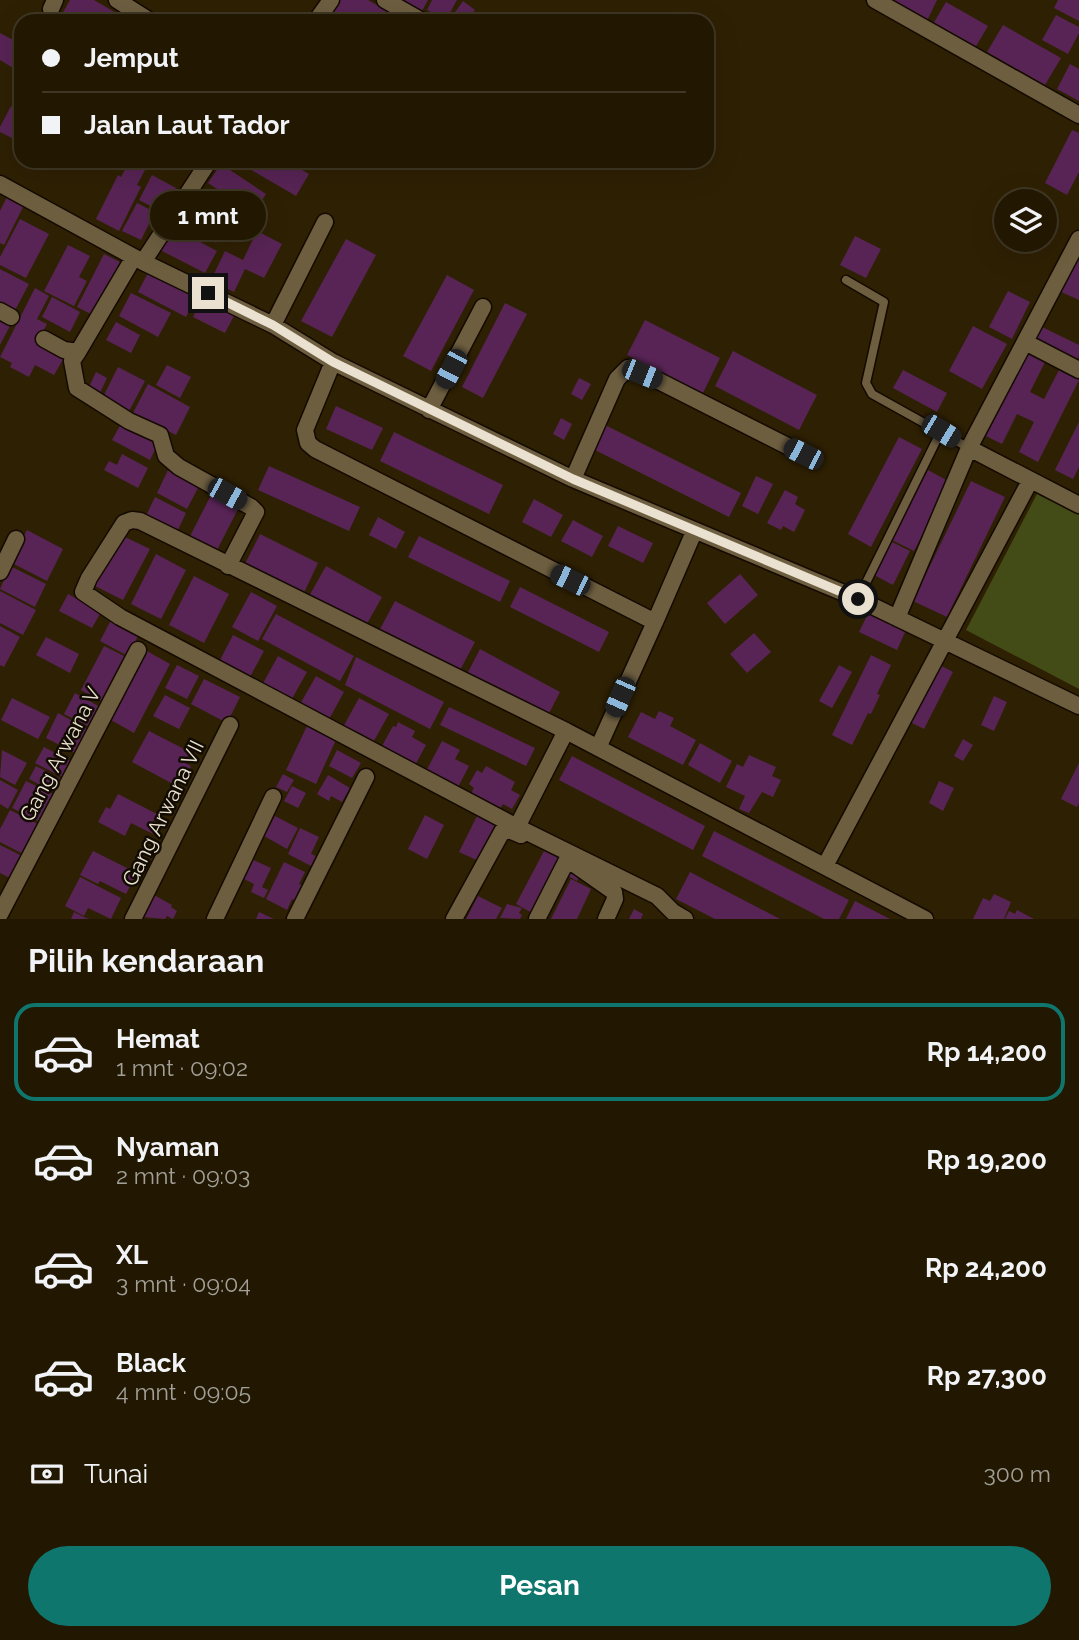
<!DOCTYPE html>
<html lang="id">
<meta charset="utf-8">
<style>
:root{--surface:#221802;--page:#2e2511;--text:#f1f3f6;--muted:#a2a099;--line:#3f3724;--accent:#0f766e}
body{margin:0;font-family:Raleway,sans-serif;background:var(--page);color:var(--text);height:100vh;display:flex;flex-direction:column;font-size:26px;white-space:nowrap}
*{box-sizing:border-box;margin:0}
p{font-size:23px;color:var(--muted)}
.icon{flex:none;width:38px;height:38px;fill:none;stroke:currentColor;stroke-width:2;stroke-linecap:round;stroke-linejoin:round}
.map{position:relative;height:919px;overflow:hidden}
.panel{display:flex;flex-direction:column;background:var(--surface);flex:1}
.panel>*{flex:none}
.banner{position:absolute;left:14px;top:14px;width:700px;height:154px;border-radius:21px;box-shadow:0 7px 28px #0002,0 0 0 2px var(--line);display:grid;align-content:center;height:154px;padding:0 28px;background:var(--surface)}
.controls{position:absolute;left:994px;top:189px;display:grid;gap:14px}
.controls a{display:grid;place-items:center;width:63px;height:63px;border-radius:50%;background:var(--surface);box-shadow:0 7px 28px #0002,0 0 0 2px var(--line);font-size:35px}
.end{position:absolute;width:32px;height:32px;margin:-16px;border:9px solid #eae1d0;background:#111;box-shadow:0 0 0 4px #111}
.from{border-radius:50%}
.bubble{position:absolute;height:49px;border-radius:24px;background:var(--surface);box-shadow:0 7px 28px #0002,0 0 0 2px var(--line);font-size:23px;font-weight:700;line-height:49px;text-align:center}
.car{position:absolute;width:21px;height:42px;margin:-21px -10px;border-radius:9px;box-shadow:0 0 5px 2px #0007;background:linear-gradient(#222 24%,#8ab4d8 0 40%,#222 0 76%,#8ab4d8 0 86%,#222 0)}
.banner b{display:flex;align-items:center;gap:24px;height:66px;font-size:26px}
.banner b+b{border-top:2px solid var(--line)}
.banner i{width:18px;height:18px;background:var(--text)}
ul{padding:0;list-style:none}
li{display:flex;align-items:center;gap:21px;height:98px;margin:0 14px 10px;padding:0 14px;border:4px solid transparent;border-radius:21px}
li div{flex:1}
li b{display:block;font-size:26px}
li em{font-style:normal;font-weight:700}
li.current{border-color:var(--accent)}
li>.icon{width:63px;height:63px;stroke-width:1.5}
h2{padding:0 28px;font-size:32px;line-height:84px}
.pay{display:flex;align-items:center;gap:18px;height:77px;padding:0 28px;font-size:26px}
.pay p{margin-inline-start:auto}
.cta{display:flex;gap:14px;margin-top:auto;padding:14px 28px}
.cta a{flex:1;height:80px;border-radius:42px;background:var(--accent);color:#fff;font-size:28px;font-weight:700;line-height:80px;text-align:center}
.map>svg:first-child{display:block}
</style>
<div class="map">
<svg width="1079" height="919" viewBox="0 0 1079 919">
<rect width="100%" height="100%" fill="#2e2003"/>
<path fill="#434c17" d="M1037 494 1079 515V689L966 630Z"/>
<path fill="#582455" d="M70 0H94L130 21H62L64 18 61 16Z
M337 0H368L393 14 389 21H351L331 10Z
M399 0H428L422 11Z
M432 0H457L446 20 427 10Z
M881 0H937L926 23Z
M1058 0H1079V21L1054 8Z
M463 1 475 10 467 21H449Z
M946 2 988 26 975 48 933 24Z
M1056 15 1079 27V33L1068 54 1042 40Z
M1003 25 1061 58 1045 85 987 52Z
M0 33 21 44 20 72 0 60Z
M1070 64 1079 69V101L1057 89Z
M11 106 21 111V120L12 138 0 132V127Z
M1072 130 1079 133V172L1067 195 1045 183Z
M251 161H286L309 174 296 196 248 168Z
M129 162 145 170 137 185 141 187 119 231 96 219 118 175 121 177Z
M221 164 266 194 254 213 208 183Z
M152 175 176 188 164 213 139 200Z
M9 193 26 201 4 245 0 243V211Z
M189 195 209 206 195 233 175 222Z
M137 203 155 212 141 240 122 231Z
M210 213 227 222 216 243 199 234Z
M20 219 49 234 26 278 0 265V257Z
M172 227 217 251 205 273 160 250Z
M257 231 282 244 264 278 245 269 234 292 211 280 225 251 243 260Z
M855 236 881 249 866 278 840 265Z
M346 239 376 255 332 337 301 321Z
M68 245 90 256 79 277 87 281 74 306 44 291Z
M1079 249V300L1059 291Z
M104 254 120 262 93 315 77 307Z
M0 269 29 284 13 314 0 307Z
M150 269 198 293 186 317 138 292Z
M447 275 474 290 431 371 403 356Z
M35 288 49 296 37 319 47 324 39 339 65 356 54 375 35 365 29 377 10 367 12 363 0 357Z
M1008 291 1030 302 1012 339 989 327Z
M131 293 171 313 158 337 119 316Z
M204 295 236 312 225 333 193 317Z
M52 297 80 312 70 332 42 317Z
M505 303 527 314 483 398 462 387Z
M0 318 11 324 0 345Z
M645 320 720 358 703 393 627 355Z
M116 322 140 335 131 353 106 340Z
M1038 325 1079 345V356L1075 365 1029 343Z
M973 326 1007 344 982 389 949 371Z
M733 351 817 395 799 430 715 386Z
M1024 352 1045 362 1030 392 1044 399 1059 370 1079 380 1038 462 1019 452 1034 422 1017 414 1002 444 982 434Z
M167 365 191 377 180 398 156 385Z
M118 367 145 381 128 413 102 399Z
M903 370 947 393 937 412 893 388Z
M96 372 107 378 99 395 88 389Z
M579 378 591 384 582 400 571 394Z
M148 384 190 407 176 435 133 413Z
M336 406 383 428 372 450 326 429Z
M561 418 572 424 564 440 553 434Z
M122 422 159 441 150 460 112 440Z
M1079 422V467L1073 479 1055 470Z
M605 425 741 493 729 517 593 449Z
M394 432 503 485 489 514 380 461Z
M899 437 922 449 871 547 848 534Z
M122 454 148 468 138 488 104 470 109 461 117 465Z
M269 466 360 507 349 531 258 490Z
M168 470 199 486 187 509 157 493Z
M928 470 950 482 914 551 892 540Z
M756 476 773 484 758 514 742 506Z
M971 481 1005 497 947 617 913 601Z
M785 490 798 497 795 504 805 510 794 532 783 526 781 530 767 523Z
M211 495 238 509 213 558 186 544Z
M155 497 186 513 176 534 145 518Z
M534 499 563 515 551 537 522 522Z
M378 517 405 532 396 549 369 535Z
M573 520 603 536 592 557 561 541Z
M618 526 653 543 643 563 608 546Z
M27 530 63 549 47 581 10 562Z
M260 534 318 563 303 595 244 566Z
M121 535 150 549 123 600 95 586Z
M419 536 510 581 500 602 408 557Z
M890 541 910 551 893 585 874 575Z
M156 554 186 570 161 619 131 604Z
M10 566 46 584 35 607 0 589Z
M326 566 382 597 364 629 308 598Z
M740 574 758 595 725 624 707 603Z
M194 576 229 594 204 643 169 625Z
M520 587 609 632 599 652 510 607Z
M0 591 36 610 23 635 0 623Z
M251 592 277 606 258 641 232 627Z
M68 594 101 612 92 628 59 611Z
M395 601 475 642 458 674 378 633Z
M870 610 907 628 897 650 859 632Z
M276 614 354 656 340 681 262 639Z
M111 620 139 634 128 656 100 641Z
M0 626 20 637 4 667 0 665Z
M754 633 771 652 747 673 730 654Z
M233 635 264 651 250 677 220 660Z
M46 637 79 654 70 673 36 655Z
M104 646 128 658 105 703 81 690Z
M480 649 560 692 545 721 465 678Z
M147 651 170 664 134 733 111 720Z
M871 655 891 665 877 694 880 695 871 714 868 713 852 745 832 735Z
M278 656 307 672 289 704 281 698 283 694 274 688 272 693 261 687Z
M356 657 444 702 430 729 345 685Z
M936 663 953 672 924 729 906 720Z
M177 665 199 676 187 699 165 688Z
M839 665 852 672 832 708 819 701Z
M316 676 344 692 327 723 318 718 321 713 312 708 310 712 299 706Z
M204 679 240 697 227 723 191 704Z
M75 693 102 708 92 728 64 714Z
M165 695 190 708 179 729 153 716Z
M994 696 1007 702 994 731 981 725Z
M12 698 50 717 38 739 1 720Z
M359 698 389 714 371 746 362 741 365 736 356 731 353 735 342 729Z
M449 707 535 748 526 766 440 725Z
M659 711 674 718 670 726 696 740 683 765 628 737 641 712 655 719Z
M58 713 89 730 77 754 46 738Z
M398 722 415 731 412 737 426 745 413 769 403 764 406 759 397 754 394 759 386 754 389 750 382 746 393 726 396 727Z
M307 726 336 740 316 784 286 770Z
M149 731 190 752 185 763 191 766 186 776 180 772 173 784 132 762Z
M963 739 973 745 963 761 954 756Z
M442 741 460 750 455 759 469 766 456 791 446 785 449 781 440 776 438 780 425 773Z
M700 743 732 761 720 783 688 765Z
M44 747 77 764 68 780 35 763Z
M2 750 27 763 15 785 0 777Z
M337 750 361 763 352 778 329 766Z
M749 755 776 767 772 776 781 780 773 797 762 792 749 813 739 809 745 796 726 787 737 764 743 767Z
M572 756 705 826 693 850 559 780Z
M1079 763V803L1077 807 1061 799Z
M36 766 65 781 59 795 29 779Z
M486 766 515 782 511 790 520 795 512 809 503 804 497 813 489 808 491 804 482 798 480 803 469 797 474 788 469 784 477 770 482 773Z
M283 774 294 780 287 792 276 787Z
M328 775 350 788 342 802 331 796 329 801 317 794Z
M0 780 18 790 8 809 0 804Z
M26 781 57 796 42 823 12 808Z
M939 781 954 788 943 811 929 803Z
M292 786 306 793 298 808 284 801Z
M118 794 157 814 153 821 159 823 153 834 131 823 125 836 98 822 106 807 110 809Z
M10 810 40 825 25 855 0 842V829Z
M478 814 500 825 481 862 459 852Z
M425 815 444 825 427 859 408 849Z
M275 816 298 828 287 849 264 836Z
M300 828 319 837 311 854 316 856 311 866 288 854Z
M714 831 849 900 839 919H824L702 856Z
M0 845 24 857 12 879 0 873Z
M93 851 137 873 126 894 100 881 98 884 80 875Z
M544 851 562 860 534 914 516 904Z
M251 859 271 868 262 887 268 890 264 898 251 892 254 884 242 878Z
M284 862 305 872 299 884 303 886 296 901 292 899 287 910 266 899Z
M568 863 582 871 577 881 563 873Z
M690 872 780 919H715L676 899Z
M80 877 121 898 111 919 88 908 84 916 65 906Z
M571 879 591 889 577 919H551Z
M994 894 1011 902 1004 919H973L983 898 990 901Z
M154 895 172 905 171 907 177 911 173 919 167 916 165 919 143 917Z
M478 896 502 908 496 919H466Z
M855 901 890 919H846Z
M507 904 522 908 519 913 522 915 520 919 500 918Z
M634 909 643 914 641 919H629Z
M1017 910 1034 919H1005L1009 911 1015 914Z
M74 912 86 918 90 919H71Z
M259 912 274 919H256Z"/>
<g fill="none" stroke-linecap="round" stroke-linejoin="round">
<g stroke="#140a00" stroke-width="11">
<path id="service" d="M846 280 884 302 866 383 872 394 969 448
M858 599 941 431"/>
</g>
<g stroke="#140a00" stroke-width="19">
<path id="minor" d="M117 0 150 21
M385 0 422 21
M875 0 1079 115
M51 9 55 0
M316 21 331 0
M0 184 143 262 273 325 333 362 305 430 308 443 315 449 655 622 694 532
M143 262 209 161
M0 311 11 317
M273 325 325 222
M44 339 64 350 78 352 134 257
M1025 342 1079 370
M78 352 72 361 77 388 129 421 160 435 166 456 179 467 251 507 256 512 228 566
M333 362 573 479 858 599 1079 706
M429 410 483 307
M969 448 1079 505
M573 479 617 379 628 368 655 379 803 454
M0 572 16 539
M897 618 969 448 1079 239
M598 748 655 622
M517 827 566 731
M574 864 614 892 615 899 606 919
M825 866 1030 481
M0 914 138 650
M133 919 230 725
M215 919 273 797
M295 919 366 777
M454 919 504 828 521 835
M537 919 567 860
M685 919 673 912 657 896 517 827 120 617 83 592 89 578 124 523 132 520 140 521 566 731 925 919"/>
</g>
<use href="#service" stroke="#6d5e40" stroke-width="8"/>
<use href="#minor" stroke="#6d5e40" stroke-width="16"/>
</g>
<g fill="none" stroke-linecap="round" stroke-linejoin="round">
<path stroke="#eae1d0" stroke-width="9" d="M208 293 273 325 333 362 573 479 858 599"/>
</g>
<g text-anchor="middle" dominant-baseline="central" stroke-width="5" stroke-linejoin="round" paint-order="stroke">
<g font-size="21" fill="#eae1d0" stroke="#110b02">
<text transform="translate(60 754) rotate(-62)">Gang Arwana V</text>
<text transform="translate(163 813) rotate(-64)">Gang Arwana VII</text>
</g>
</g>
</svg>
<div class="controls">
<a><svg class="icon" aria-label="layers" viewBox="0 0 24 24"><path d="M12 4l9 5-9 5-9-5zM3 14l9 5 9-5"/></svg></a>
</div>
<i class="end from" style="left:858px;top:599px"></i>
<i class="end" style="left:208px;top:293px"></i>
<div class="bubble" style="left:150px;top:191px;width:116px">1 mnt</div>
<i class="car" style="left:451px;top:369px;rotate:208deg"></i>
<i class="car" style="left:642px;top:374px;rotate:112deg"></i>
<i class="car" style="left:941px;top:431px;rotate:121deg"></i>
<i class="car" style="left:803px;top:454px;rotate:297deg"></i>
<i class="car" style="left:227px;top:494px;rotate:119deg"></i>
<i class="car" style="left:570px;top:580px;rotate:296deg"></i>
<i class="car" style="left:620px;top:697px;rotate:204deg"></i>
<div class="banner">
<b><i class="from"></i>Jemput</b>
<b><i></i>Jalan Laut Tador</b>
</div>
</div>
<section class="panel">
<h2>Pilih kendaraan</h2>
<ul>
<li class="current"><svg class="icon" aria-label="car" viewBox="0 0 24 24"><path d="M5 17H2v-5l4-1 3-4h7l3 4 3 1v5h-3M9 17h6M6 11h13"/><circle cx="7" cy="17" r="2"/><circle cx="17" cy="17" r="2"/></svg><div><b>Hemat</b><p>1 mnt · 09:02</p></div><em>Rp 14,200</em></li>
<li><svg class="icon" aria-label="car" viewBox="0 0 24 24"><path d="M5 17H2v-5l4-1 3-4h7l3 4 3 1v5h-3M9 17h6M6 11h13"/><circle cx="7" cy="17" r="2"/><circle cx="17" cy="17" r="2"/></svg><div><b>Nyaman</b><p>2 mnt · 09:03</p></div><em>Rp 19,200</em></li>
<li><svg class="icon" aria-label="car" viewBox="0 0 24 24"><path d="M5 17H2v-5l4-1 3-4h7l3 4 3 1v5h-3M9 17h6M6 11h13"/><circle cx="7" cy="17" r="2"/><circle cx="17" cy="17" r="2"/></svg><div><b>XL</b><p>3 mnt · 09:04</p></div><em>Rp 24,200</em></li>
<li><svg class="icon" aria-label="car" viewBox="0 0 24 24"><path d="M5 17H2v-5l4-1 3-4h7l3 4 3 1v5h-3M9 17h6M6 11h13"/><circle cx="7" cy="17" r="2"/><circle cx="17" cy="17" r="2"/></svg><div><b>Black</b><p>4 mnt · 09:05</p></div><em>Rp 27,300</em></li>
</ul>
<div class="pay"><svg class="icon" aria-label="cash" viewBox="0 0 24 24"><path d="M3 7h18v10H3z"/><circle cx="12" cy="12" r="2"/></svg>Tunai<p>300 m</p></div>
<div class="cta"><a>Pesan</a></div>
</section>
